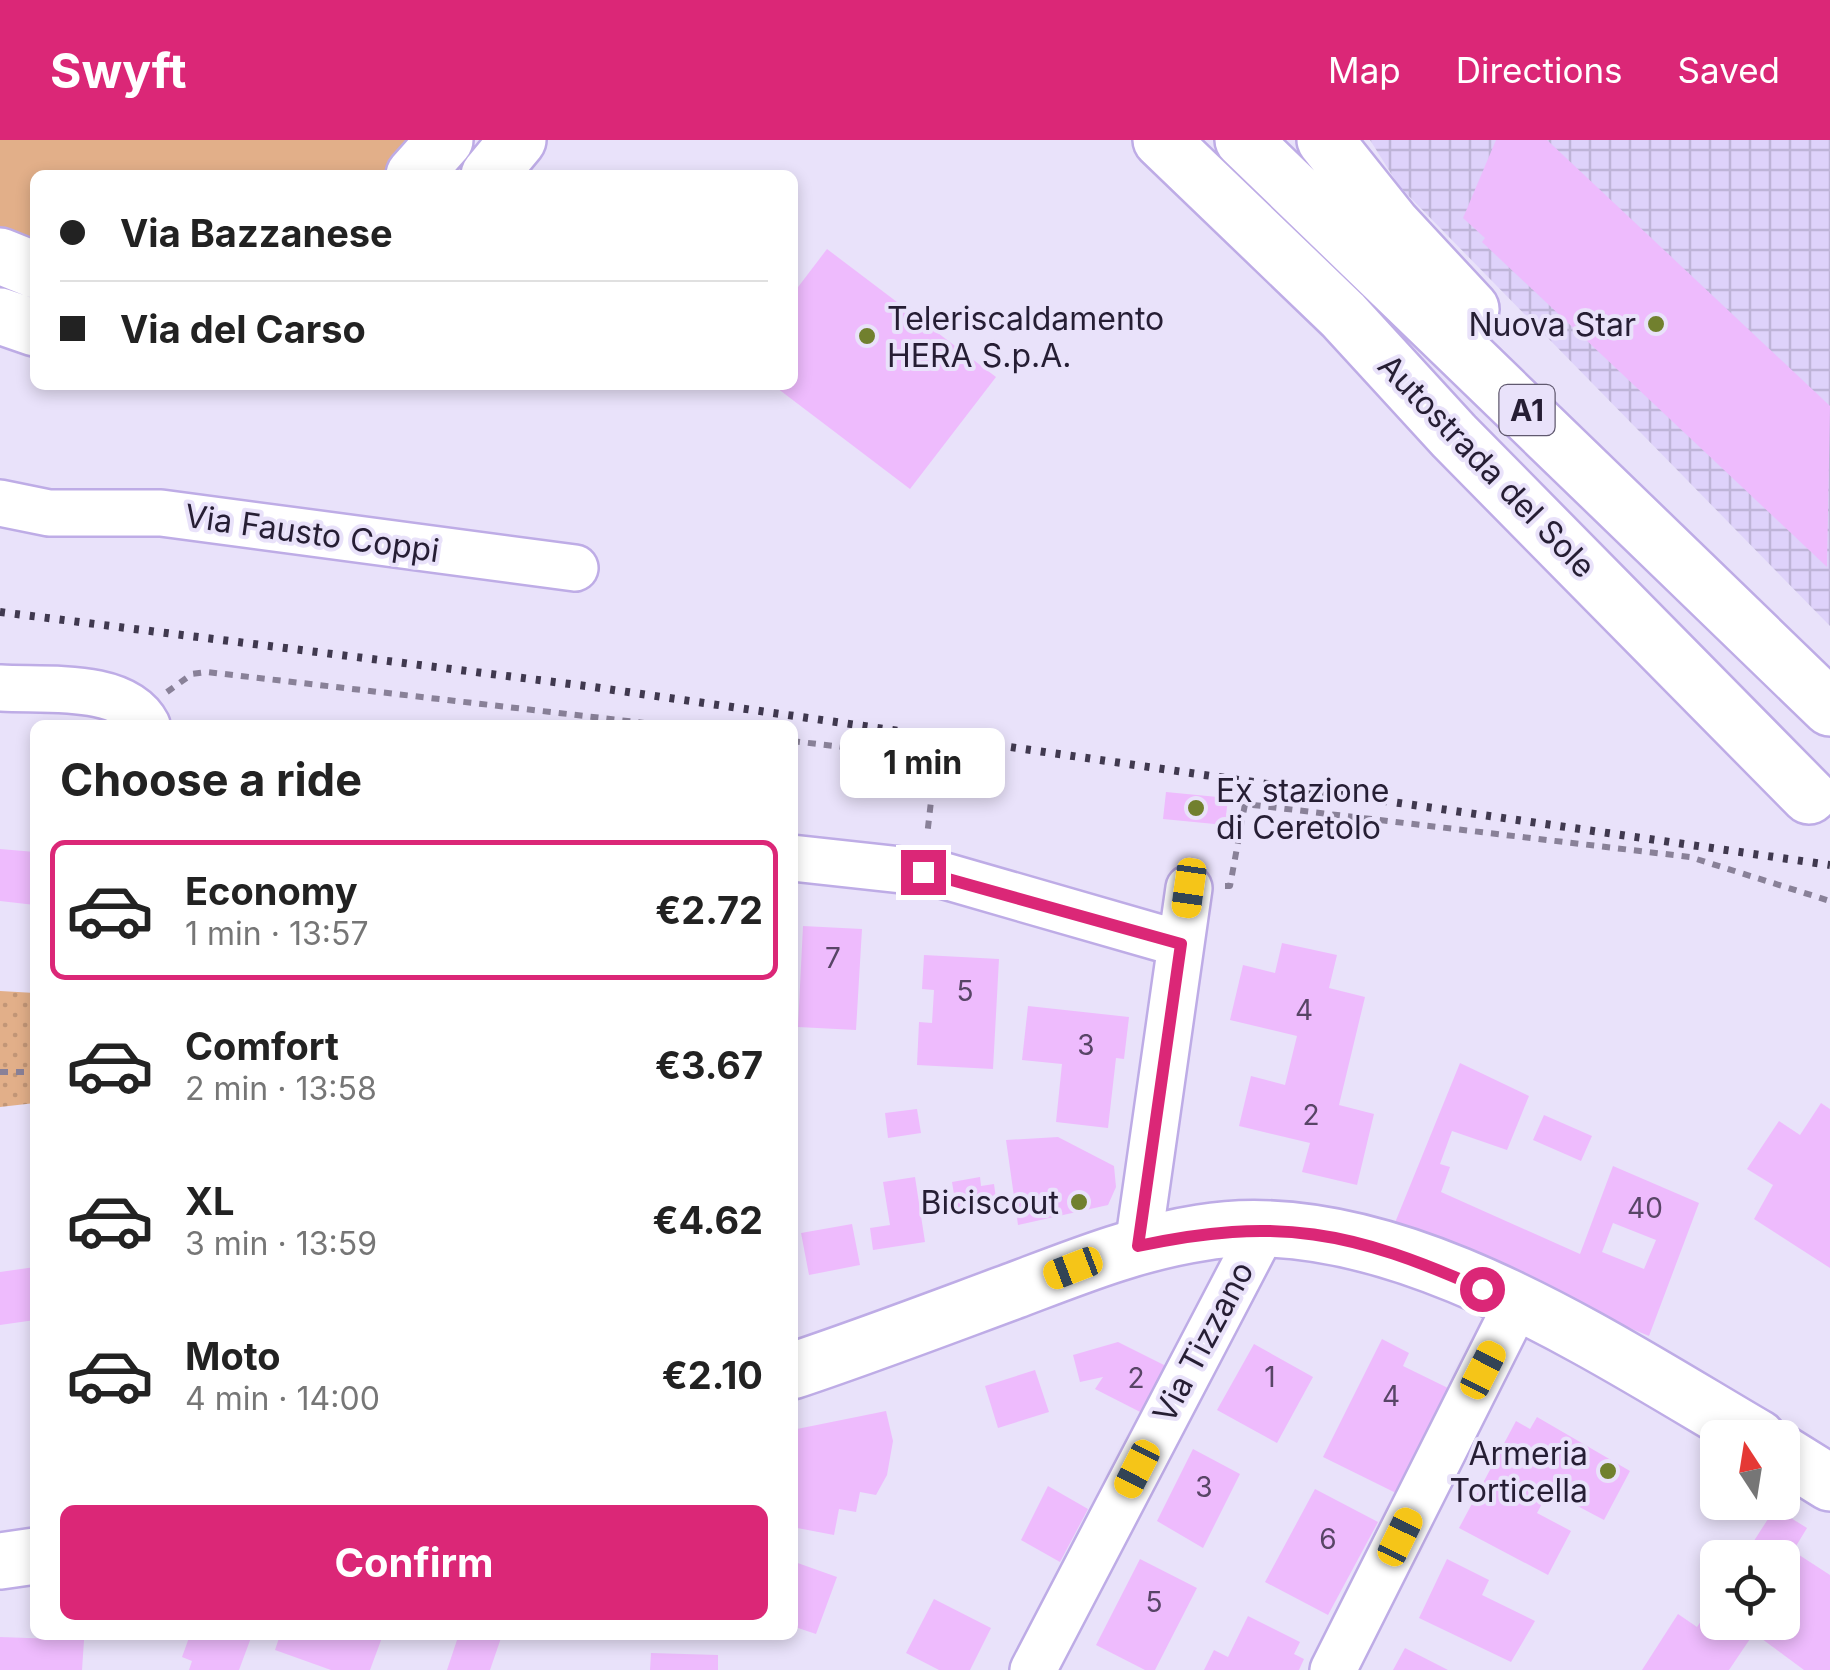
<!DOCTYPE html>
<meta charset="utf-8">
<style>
:root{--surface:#fff;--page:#f2f2f2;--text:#222;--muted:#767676;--line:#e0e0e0;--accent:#db2777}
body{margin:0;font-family:Inter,sans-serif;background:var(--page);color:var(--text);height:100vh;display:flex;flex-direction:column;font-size:38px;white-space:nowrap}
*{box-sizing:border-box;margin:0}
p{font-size:32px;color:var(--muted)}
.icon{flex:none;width:55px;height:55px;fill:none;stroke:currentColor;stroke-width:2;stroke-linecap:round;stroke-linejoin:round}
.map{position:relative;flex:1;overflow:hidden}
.drawer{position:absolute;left:30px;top:580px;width:768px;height:920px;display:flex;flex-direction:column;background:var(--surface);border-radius:15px;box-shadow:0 5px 15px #0003}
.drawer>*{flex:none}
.banner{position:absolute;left:30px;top:30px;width:768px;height:220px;border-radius:15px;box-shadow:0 5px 15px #0003;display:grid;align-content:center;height:220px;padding:0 30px;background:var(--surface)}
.needle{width:65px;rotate:348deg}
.tools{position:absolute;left:1700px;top:1280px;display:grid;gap:20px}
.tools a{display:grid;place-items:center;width:100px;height:100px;border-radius:15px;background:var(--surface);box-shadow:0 5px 15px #0003;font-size:50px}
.end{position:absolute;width:45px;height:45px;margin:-22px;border:12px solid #db2777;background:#fff;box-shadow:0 0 0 5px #fff}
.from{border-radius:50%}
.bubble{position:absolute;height:70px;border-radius:15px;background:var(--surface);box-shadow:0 5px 15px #0003;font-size:32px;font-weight:700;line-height:70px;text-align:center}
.car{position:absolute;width:30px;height:60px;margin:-30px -15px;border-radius:12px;box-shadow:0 0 8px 2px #0007;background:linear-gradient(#f5c518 24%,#345 0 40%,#f5c518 0 76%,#345 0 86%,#f5c518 0)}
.banner b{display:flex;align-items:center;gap:35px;height:95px;font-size:38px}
.banner b+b{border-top:2px solid var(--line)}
.banner i{width:25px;height:25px;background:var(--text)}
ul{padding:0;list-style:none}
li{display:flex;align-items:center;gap:30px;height:140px;margin:0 20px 15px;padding:0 10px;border:5px solid transparent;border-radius:15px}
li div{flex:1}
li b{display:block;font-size:38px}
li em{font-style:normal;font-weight:700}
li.selected{border-color:var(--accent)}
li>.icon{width:90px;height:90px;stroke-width:1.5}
h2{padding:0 30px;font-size:45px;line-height:120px}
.primary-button{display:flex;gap:20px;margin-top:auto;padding:20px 30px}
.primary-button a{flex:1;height:115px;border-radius:15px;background:var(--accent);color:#fff;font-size:40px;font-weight:700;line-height:115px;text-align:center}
header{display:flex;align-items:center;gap:60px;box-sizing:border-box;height:140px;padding:0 50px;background:var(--accent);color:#fff}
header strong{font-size:48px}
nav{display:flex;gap:55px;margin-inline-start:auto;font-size:35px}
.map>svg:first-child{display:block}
</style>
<header>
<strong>Swyft</strong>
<nav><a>Map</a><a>Directions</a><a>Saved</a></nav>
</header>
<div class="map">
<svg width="1830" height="1530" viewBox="0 0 1830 1530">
<defs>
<pattern id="industrial-grid" width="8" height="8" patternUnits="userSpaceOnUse" patternTransform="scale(2.5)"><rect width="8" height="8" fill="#ded2fa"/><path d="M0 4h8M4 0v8" fill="none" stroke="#beb4d7"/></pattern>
<pattern id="park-dots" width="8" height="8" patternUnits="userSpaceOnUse" patternTransform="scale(2.5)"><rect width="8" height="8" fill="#e2af89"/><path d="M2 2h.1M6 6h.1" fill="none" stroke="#c29677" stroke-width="1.8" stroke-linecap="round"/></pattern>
</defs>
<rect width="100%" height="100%" fill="#e9e2fa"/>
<path fill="url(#industrial-grid)" d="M1370 0H1830V486L1399 46Z"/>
<path fill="#e2af89" d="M0 0H424L388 35H35V110L0 97Z"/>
<path fill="url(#park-dots)" d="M0 851 35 853V963L0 967Z"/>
<path fill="#eebbfd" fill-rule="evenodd" d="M1496 0H1547L1830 266 1827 427 1482 102 1485 98 1463 78Z
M827 109 996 237 910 349 773 245H792V155Z
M1166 652 1228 658 1225 685 1163 679Z
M0 709 35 712V765L0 761Z
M803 786 862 789 856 890 798 887Z
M1282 803 1337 815 1329 848 1365 857 1339 965 1374 974 1357 1045 1302 1032 1310 1003 1239 986 1251 936 1285 945 1297 896 1230 880 1243 825 1275 833Z
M924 815 999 819 993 929 917 925 919 882 932 883 934 850 922 849Z
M1028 866 1129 877 1124 919 1116 918 1108 988 1056 982 1062 924 1022 920Z
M1460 923 1529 956 1507 1010 1452 991 1440 1024 1450 1027 1441 1052 1580 1114 1613 1026 1699 1063 1649 1196 1392 1090ZM1613 1083 1656 1100 1644 1129 1602 1112Z
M1821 963 1830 969V1128L1754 1079 1773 1045 1747 1029 1779 981 1800 995Z
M917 969 921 993 888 998 885 973Z
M1544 975 1592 996 1581 1021 1533 1000Z
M1058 997 1114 1026 1116 1047 1108 1065 1018 1085 1006 1000Z
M915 1037 925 1102 873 1110 870 1088 890 1085 883 1042Z
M980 1037 981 1046 994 1044 997 1066 957 1073 952 1042Z
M852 1084 860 1125 809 1135 801 1093Z
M35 1127V1180L0 1185V1132Z
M1382 1199 1409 1213 1403 1226 1450 1249 1398 1354 1323 1317Z
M1118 1202 1174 1230 1150 1277 1095 1249 1103 1237 1080 1242 1073 1215Z
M1254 1204 1313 1237 1277 1303 1217 1270Z
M1035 1230 1049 1272 998 1288 985 1246Z
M886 1271 893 1301 887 1335 876 1355 860 1352 856 1372 839 1369 834 1395 792 1387V1290Z
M1537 1277 1630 1331 1604 1380 1549 1351 1537 1373 1571 1391 1548 1435 1459 1388 1516 1281 1530 1289Z
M1193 1309 1240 1334 1203 1408 1157 1381Z
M1048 1346 1088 1369 1060 1422 1021 1400Z
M1315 1349 1378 1382 1328 1475 1265 1442Z
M1775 1368 1807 1388 1793 1411 1830 1435V1530H1804L1754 1493 1729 1530H1642L1678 1474 1697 1487 1718 1456V1482H1782V1418H1743Z
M1140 1419 1197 1448 1155 1530H1145L1096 1505Z
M1447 1419 1489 1440 1482 1455 1535 1481 1511 1522 1419 1478Z
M792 1421 837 1437 816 1494 792 1486Z
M934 1459 991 1488 970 1530H939L906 1513Z
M1248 1476 1300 1502 1294 1514 1304 1519 1299 1530H1204L1214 1510 1228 1517Z
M190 1495H252L239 1530H189L192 1521 182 1517Z
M280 1495H383L370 1530H331L275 1510Z
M444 1495H502L490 1530H447L457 1500Z
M0 1497 84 1500 82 1530H0Z
M1405 1508 1448 1530H1393Z
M651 1513 718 1515V1530H650Z"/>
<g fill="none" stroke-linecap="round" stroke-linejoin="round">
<g stroke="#beace6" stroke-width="50">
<path id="minor" d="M0 363 49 373H161L575 428
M0 548C43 551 124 541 147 585
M792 718 938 734 1181 804
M1138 1106 1189 748
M1033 1530 1264 1088
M1333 1530 1517 1164"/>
</g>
<g stroke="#beace6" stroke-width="60">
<path id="major" d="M792 1231C867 1206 940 1178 1013 1151 1074 1128 1135 1103 1200 1093 1388 1061 1602 1207 1758 1298
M1782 1313 1830 1343
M0 1421 35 1416"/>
</g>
<g stroke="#beace6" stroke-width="60">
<path id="highway" d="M1161 0 1343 175 1454 296 1809 656
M1243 0 1830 568
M1325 0 1392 84 1471 169
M414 35 445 0
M489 35 518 0
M0 116 35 130
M0 176 35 188"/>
</g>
<path stroke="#898198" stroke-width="6" stroke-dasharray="8 8" stroke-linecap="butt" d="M167 552 192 534 207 532 662 585
M792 601 936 618 927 696
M1225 746H1230L1245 664 1690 717 1830 761
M0 932H35"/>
<use href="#minor" stroke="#fff" stroke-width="45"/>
<use href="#major" stroke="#fff" stroke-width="55"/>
<use href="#highway" stroke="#fff" stroke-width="55"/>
<path stroke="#40394f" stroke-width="8" stroke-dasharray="5 10" stroke-linecap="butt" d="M0 472 586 546 1830 725"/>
</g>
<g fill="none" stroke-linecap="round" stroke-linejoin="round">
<path stroke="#db2777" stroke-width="12" d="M923 732 1181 804 1138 1106C1277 1076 1353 1091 1482 1149"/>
</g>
<g fill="#71802e" stroke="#e9e2fa" stroke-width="4">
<circle cx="1656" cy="184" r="10"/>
<circle cx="867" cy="196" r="10"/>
<circle cx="1196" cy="668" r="10"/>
<circle cx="1079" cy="1062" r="10"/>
<circle cx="1608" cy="1331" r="10"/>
</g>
<g text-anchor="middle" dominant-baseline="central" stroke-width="8" stroke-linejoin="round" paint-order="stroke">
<g font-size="28" fill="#584566">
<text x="833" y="818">7</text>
<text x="965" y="851">5</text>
<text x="1304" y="870">4</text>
<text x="1086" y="905">3</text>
<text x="1311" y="975">2</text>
<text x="1645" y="1068">40</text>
<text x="1270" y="1237">1</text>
<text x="1136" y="1238">2</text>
<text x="1391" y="1256">4</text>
<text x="1204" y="1347">3</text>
<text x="1328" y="1399">6</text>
<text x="1154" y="1462">5</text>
</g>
<rect fill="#e9e2fa" stroke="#60596f" stroke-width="2.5" x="1499.5" y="245" width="55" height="50" rx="8"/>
<g font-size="30" font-weight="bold" fill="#261e34">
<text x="1527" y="270">A1</text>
</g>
<g font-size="32" fill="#261e34" stroke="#e9e2fa" text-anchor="end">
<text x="887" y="178" text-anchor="start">Teleriscaldamento<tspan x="887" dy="37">HERA S.p.A.</tspan></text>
<text x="1636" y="184">Nuova Star</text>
<text x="1216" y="650" text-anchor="start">Ex stazione<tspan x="1216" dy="37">di Ceretolo</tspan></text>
<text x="1059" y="1062">Biciscout</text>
<text x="1588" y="1313">Armeria<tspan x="1588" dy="37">Torticella</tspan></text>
</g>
<g font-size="32" fill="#261e34" stroke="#e9e2fa">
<text transform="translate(1487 326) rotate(46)">Autostrada del Sole</text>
<text transform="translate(312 393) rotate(8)">Via Fausto Coppi</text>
<text transform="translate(1203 1202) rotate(-62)">Via Tizzano</text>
</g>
</g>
</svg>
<div class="tools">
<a><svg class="needle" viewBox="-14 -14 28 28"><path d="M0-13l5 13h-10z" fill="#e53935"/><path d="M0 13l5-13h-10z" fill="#767676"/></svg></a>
<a><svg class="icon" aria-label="locate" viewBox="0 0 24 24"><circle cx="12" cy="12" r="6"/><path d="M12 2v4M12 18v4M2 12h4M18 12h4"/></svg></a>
</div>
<i class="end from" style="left:1482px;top:1149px"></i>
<i class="end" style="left:923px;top:732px"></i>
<div class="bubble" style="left:840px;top:588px;width:165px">1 min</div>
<i class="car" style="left:1189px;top:748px;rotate:188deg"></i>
<i class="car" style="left:1073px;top:1128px;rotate:249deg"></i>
<i class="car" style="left:1483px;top:1230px;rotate:27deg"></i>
<i class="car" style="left:1137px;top:1329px;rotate:207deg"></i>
<i class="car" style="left:1400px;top:1397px;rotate:26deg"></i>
<div class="banner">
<b><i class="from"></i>Via Bazzanese</b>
<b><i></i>Via del Carso</b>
</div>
<section class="drawer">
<h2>Choose a ride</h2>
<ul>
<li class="selected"><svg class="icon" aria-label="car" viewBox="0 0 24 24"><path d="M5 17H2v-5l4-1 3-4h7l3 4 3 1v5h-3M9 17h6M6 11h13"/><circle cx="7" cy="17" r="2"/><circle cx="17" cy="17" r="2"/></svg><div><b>Economy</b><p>1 min · 13:57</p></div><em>€2.72</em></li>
<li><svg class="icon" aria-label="car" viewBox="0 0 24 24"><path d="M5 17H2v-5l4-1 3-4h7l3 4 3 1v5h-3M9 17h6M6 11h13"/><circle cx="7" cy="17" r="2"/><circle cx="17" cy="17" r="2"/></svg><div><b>Comfort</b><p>2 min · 13:58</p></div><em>€3.67</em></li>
<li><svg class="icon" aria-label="car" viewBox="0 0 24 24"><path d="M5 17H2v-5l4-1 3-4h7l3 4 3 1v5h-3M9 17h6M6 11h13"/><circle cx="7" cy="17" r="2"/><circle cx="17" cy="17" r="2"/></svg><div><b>XL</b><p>3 min · 13:59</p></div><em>€4.62</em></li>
<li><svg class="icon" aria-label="car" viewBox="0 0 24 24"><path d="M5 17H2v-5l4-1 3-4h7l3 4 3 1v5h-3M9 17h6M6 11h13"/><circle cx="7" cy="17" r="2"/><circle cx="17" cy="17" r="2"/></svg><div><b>Moto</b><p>4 min · 14:00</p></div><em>€2.10</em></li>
</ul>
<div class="primary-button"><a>Confirm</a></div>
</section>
</div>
